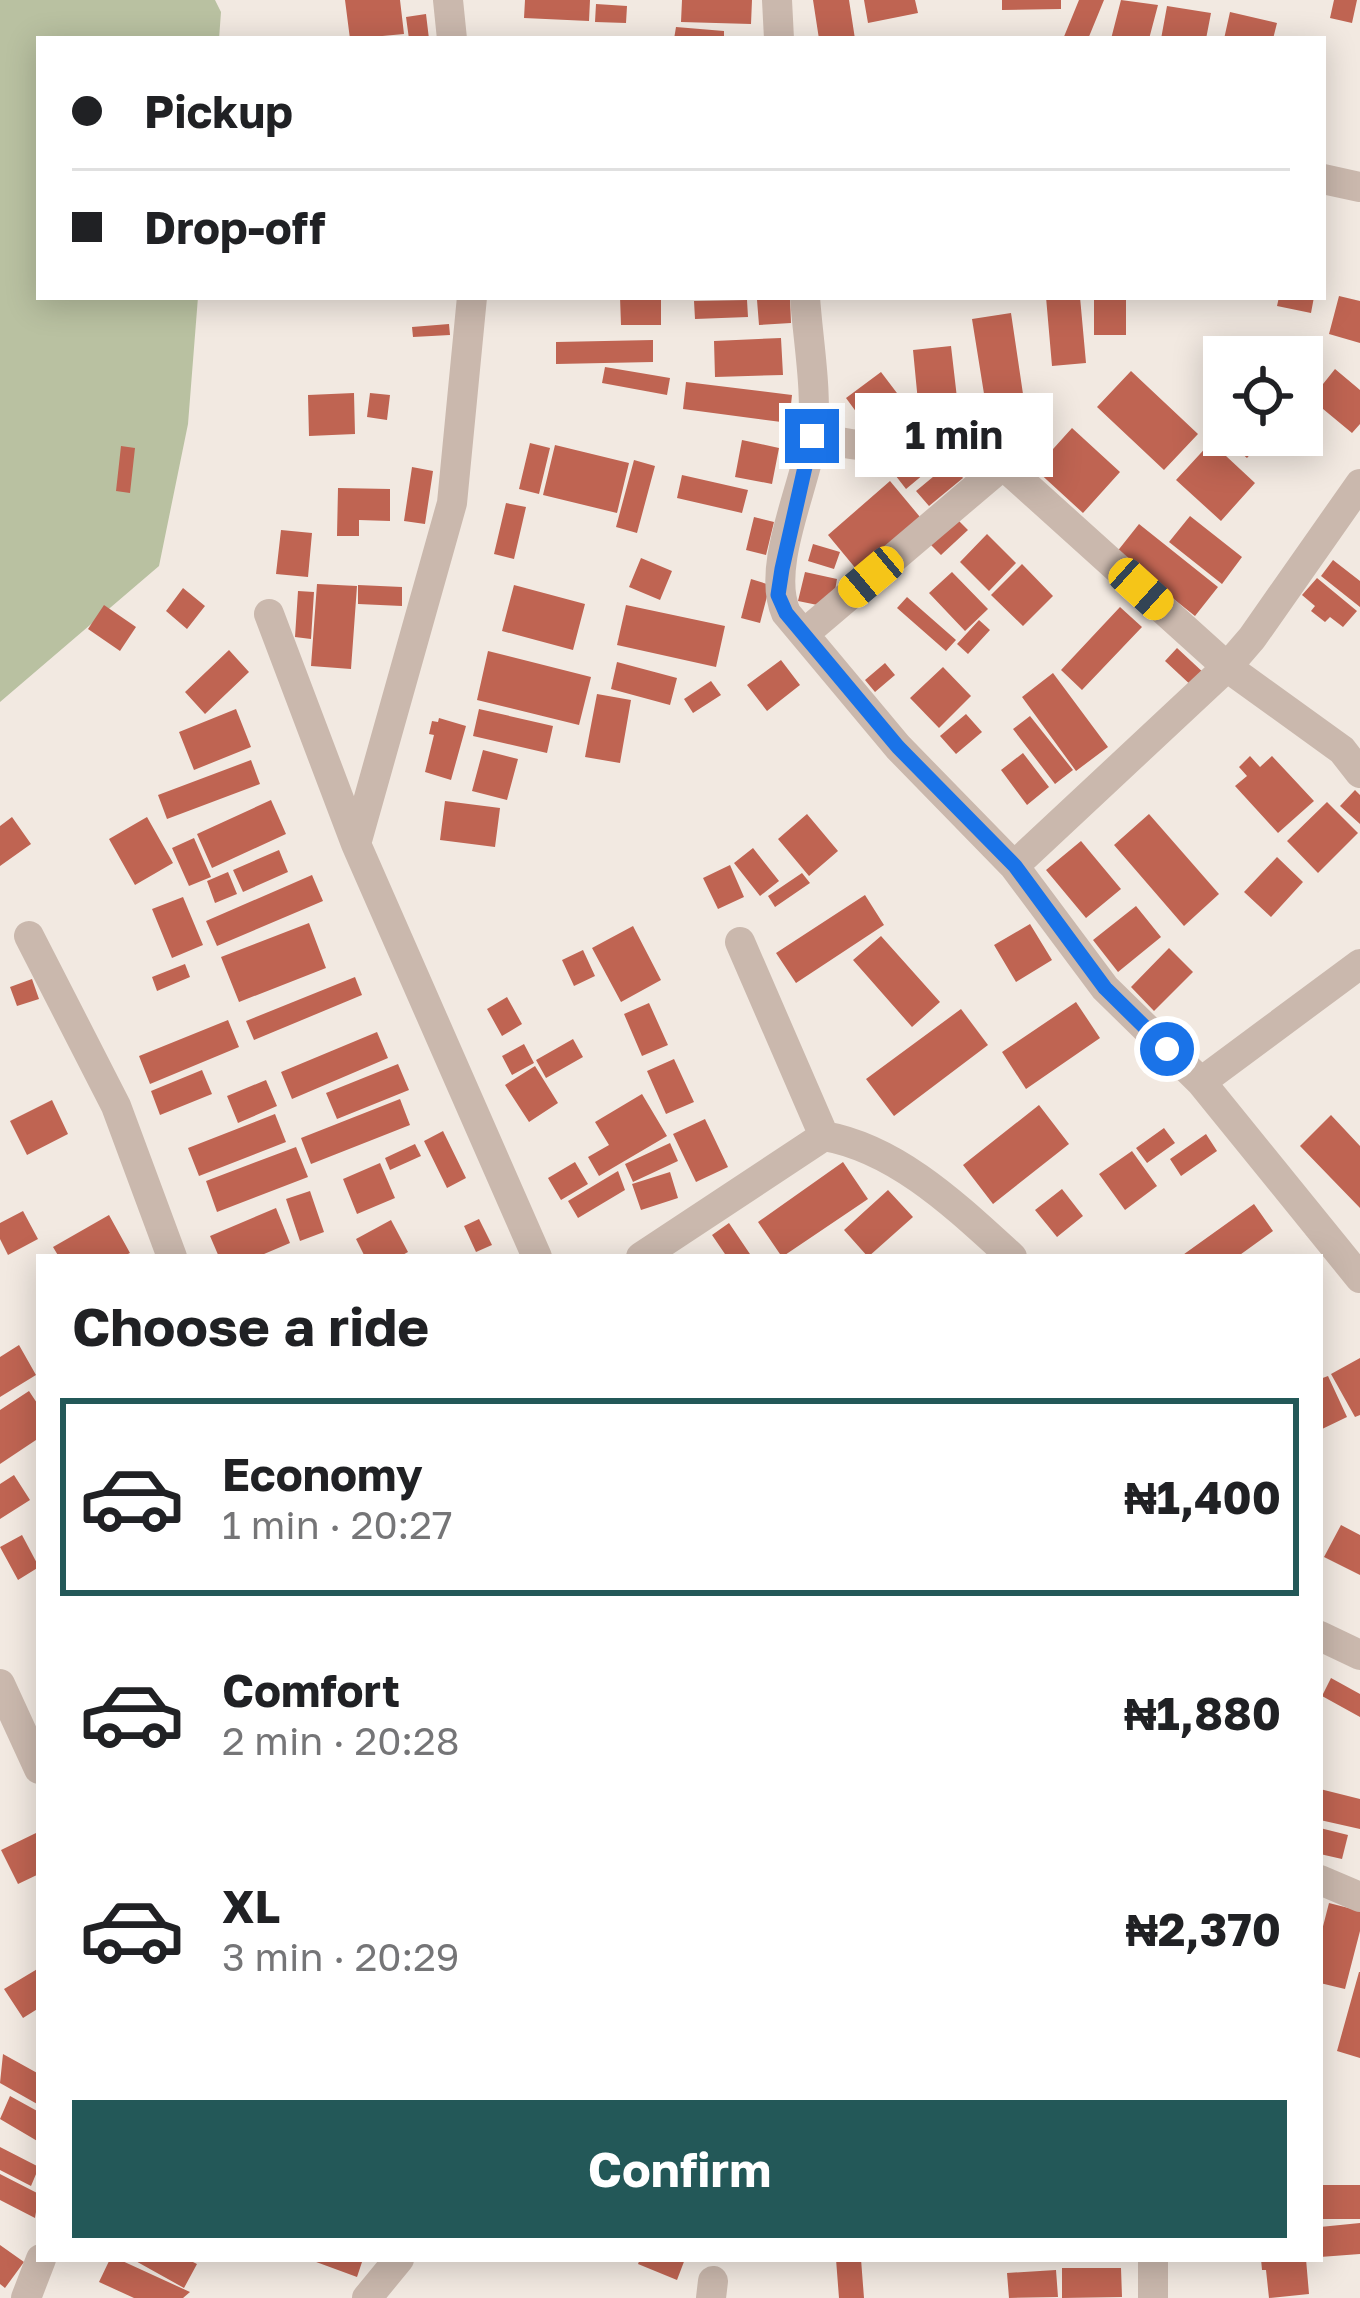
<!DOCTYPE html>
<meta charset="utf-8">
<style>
:root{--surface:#fff;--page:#f2f2f2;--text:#202124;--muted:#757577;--line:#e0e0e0;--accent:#235858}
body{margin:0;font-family:"Golos Text",sans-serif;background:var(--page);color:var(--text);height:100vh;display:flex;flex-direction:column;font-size:45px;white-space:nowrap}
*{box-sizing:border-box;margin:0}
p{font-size:39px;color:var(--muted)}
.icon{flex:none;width:66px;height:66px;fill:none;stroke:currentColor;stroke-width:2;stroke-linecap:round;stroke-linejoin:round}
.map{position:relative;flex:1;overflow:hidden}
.side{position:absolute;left:36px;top:1254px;width:1287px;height:1008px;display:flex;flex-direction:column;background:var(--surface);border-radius:0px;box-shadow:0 6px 30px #0003}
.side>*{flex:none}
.guide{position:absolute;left:36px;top:36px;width:1290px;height:264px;border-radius:0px;box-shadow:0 6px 30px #0003;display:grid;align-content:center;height:264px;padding:0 36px;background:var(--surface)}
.fabs{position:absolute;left:1203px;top:336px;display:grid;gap:24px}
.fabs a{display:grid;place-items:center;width:120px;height:120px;border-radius:0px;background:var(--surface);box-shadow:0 6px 30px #0003;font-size:60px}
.end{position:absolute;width:54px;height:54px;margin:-27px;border:15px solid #1a73e8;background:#fff;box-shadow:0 0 0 6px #fff}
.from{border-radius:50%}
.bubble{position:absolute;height:84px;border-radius:0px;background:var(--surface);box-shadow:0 6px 30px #0003;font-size:39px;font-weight:700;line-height:84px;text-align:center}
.car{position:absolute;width:36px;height:72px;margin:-36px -18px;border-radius:15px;box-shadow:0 0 9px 3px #0007;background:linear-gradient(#f5c518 24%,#345 0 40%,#f5c518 0 76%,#345 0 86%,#f5c518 0)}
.guide b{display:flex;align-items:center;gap:42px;height:114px;font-size:45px}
.guide b+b{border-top:3px solid var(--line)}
.guide i{width:30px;height:30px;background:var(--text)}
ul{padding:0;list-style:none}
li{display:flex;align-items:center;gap:36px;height:198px;margin:0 24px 18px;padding:0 12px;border:6px solid transparent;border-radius:0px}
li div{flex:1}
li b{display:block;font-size:45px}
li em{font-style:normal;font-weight:700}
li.selected{border-color:var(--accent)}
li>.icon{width:108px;height:108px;stroke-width:1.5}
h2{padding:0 36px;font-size:54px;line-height:144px}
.primary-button{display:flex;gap:24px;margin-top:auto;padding:24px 36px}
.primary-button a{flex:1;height:138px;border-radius:0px;background:var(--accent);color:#fff;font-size:48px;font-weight:700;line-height:138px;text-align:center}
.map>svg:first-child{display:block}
</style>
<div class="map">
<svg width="1360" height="2298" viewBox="0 0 1360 2298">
<rect width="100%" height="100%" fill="#f2e9e1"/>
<path fill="#b9c1a1" d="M0 0H215L221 12 219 39H39V297H198L188 424 159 566 0 702Z"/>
<path fill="#bf6452" d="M345 0H400L404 34 350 39Z
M525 0H590L589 21 524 18Z
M682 0H752L751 24 681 22Z
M813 0H849L855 39H819Z
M864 0H915L918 13 868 23Z
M1002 0H1061V9L1002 10Z
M1079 0H1104L1088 39H1063Z
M1121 0 1158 5 1149 39H1111Z
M1334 0H1357L1352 23 1330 18Z
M596 4 627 6 626 23 595 22Z
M1167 6 1211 13 1206 39H1161Z
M1230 12 1277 23 1273 39H1224Z
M426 14 429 39H409L406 17Z
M676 27 724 31V39H674Z
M1339 296 1360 301V343L1329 334Z
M620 297H661V325H621Z
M1046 297H1080L1086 363 1052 366Z
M1094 297H1126V335H1094Z
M1279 297H1314L1311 313 1277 306Z
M790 299 791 323 759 325 757 300Z
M747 300 748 317 695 319 694 301Z
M1011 313 1023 394 985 400 972 319Z
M449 324 450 335 413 337 412 327Z
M781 338 783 375 715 377 714 341Z
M653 340V362L556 364V342Z
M951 346 957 398 918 402 913 350Z
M605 367 670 378 667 395 602 383Z
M1335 369 1360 390V424L1352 433 1311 399Z
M1131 371 1198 434 1164 470 1097 407Z
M881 372 903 401 868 428 846 398Z
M686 382 792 395 789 423 683 409Z
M354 393 355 434 309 436 308 395Z
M370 393 390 395 387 420 367 417Z
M1224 414V435H1267L1247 458 1212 428Z
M1072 428 1120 472 1083 513 1035 469Z
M742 440 779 448 772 484 735 477Z
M1211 442 1255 483 1221 521 1176 480Z
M530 443 550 448 539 494 519 489Z
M555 445 629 463 617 513 543 495Z
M121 446 135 448 130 493 116 491Z
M913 448 930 469 906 489 889 467Z
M634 460 655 466 637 533 616 527Z
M951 462 963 478 929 506 916 491Z
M412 467 433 471 425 524 404 521Z
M682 475 748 490 742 513 677 498Z
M890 481 920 517 857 570 828 535Z
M338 488 390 489V521L359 520V536H337Z
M506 503 526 507 514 559 494 554Z
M1190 516 1242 557 1222 584 1169 542Z
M754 517 774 522 766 555 746 550Z
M957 519 968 530 941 555 931 545Z
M1139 524 1218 587 1195 616 1116 553Z
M281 530 312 533 308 577 276 574Z
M987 534 1016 563 989 591 960 562Z
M813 544 840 552 834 569 808 561Z
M641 558 672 571 660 600 629 587Z
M1333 560 1360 581V607L1321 576Z
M1022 564 1053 596 1023 626 991 595Z
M805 572 837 579 832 608 798 601Z
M952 572 988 609 965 631 929 593Z
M1317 578 1357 611 1343 627 1330 617 1325 622 1311 611 1315 606 1302 595Z
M751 579 770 585 760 623 741 618Z
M317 584 357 586 351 669 311 666Z
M358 585 402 587V606L358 604Z
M514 585 585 604 573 650 502 631Z
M183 588 205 606 187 629 166 611Z
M298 591 314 592 311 639 295 637Z
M907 597 956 640 946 651 897 608Z
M104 605 136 627 120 651 88 629Z
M626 605 725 626 716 667 617 645Z
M1120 607 1142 627 1082 690 1061 670Z
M979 620 990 630 968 654 957 644Z
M1177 648 1206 675 1194 688 1165 661Z
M229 650 249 672 205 714 185 692Z
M488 651 591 677 579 725 477 700Z
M781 660 800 685 767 711 747 685Z
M617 662 677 678 670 705 611 689Z
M885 663 895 675 875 692 865 680Z
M943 667 971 696 939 728 910 698Z
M1053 673 1108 747 1076 771 1022 697Z
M711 681 721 695 693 713 684 699Z
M597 694 631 700 620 763 585 757Z
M236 709 251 747 194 770 179 732Z
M479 709 553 726 547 753 473 736Z
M966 714 982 732 956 754 940 736Z
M1030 716 1073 770 1055 784 1013 729Z
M439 718 466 726 451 780 425 772 434 735 429 734 432 721 438 722Z
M483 750 518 759 507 800 472 791Z
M1023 753 1049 787 1027 805 1001 770Z
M1250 756 1260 767 1272 756 1314 801 1278 833 1235 786 1247 776 1239 767Z
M251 760 260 784 167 819 158 795Z
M1355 790 1360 795V824L1340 806Z
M271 800 286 834 212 868 197 834Z
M445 801 500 808 495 847 440 840Z
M1327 802 1358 833 1318 873 1287 841Z
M807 814 838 851 809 876 778 839Z
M1149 814 1219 894 1184 926 1114 845Z
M12 817 31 844 0 866V826Z
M147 817 173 863 135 885 109 839Z
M194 838 211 877 189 886 172 848Z
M1081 841 1121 889 1086 918 1046 870Z
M753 848 779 881 760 896 734 863Z
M279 850 288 872 243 892 233 870Z
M1277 857 1303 882 1271 917 1244 892Z
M730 865 744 897 718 909 703 878Z
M228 872 237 894 215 903 207 881Z
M802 873 810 883 775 907 768 896Z
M312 875 323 901 217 946 206 921Z
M865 895 884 925 796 983 776 953Z
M183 897 203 945 172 958 152 909Z
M1136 906 1161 937 1118 972 1093 940Z
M309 923 326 968 239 1002 221 957Z
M1030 924 1052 960 1016 982 994 945Z
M633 926 661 980 621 1002 592 948Z
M881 936 940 1002 912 1027 853 960Z
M1169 948 1193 972 1154 1011 1131 987Z
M583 950 595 976 574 986 562 960Z
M185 964 190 977 157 991 152 977Z
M355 977 362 995 254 1040 246 1021Z
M32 979 39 999 17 1006 10 987Z
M507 997 522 1024 502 1036 487 1009Z
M1076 1002 1100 1038 1026 1089 1002 1052Z
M649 1003 668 1045 642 1056 624 1014Z
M961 1009 988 1045 894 1116 866 1079Z
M228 1020 239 1047 150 1084 139 1056Z
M377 1032 388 1058 292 1099 281 1072Z
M573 1039 583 1057 546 1078 536 1060Z
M524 1044 534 1063 512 1075 502 1056Z
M674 1059 694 1102 666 1114 647 1071Z
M398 1064 409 1090 337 1119 326 1093Z
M535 1066 558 1103 529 1122 505 1085Z
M202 1070 212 1094 160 1115 151 1091Z
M266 1080 277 1106 238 1123 227 1096Z
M642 1094 667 1136 599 1176 588 1157 609 1145 595 1122Z
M400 1099 410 1125 311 1164 301 1138Z
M52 1100 68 1134 27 1155 10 1121Z
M1039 1105 1069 1144 993 1204 963 1165Z
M275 1114 286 1142 199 1176 188 1148Z
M1331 1115 1360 1146V1208L1300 1146Z
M705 1119 728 1167 696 1182 673 1134Z
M1164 1128 1175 1143 1147 1163 1136 1148Z
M443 1131 466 1178 447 1188 424 1141Z
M1206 1134 1217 1151 1181 1176 1170 1159Z
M670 1143 678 1161 633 1182 625 1164Z
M415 1144 421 1156 390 1170 385 1158Z
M296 1147 308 1177 217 1212 206 1181Z
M1132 1151 1157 1186 1125 1210 1099 1174Z
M575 1162 588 1184 561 1200 548 1178Z
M843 1162 868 1199 782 1257 758 1222Z
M380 1163 395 1198 357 1214 343 1179Z
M618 1171 625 1190 578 1218 568 1201Z
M670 1172 678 1198 641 1210 632 1184Z
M1062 1189 1083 1216 1057 1237 1035 1210Z
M888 1190 913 1217 868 1257 844 1230Z
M310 1191 324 1232 300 1241 286 1199Z
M1254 1204 1273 1231 1237 1257H1180Z
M276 1208 290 1243 257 1257H219L210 1236Z
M23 1211 38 1239 8 1255 0 1239V1223Z
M109 1215 130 1253 122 1257H59L53 1247Z
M479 1219 492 1245 476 1252 464 1226Z
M391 1220 408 1252 399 1257H365L356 1239Z
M729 1223 752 1257H727L712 1235Z
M19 1345 36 1375 0 1397V1357Z
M1360 1358V1415L1355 1417 1331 1374Z
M1328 1376 1347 1417 1320 1430V1379Z
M29 1391 39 1406V1438L0 1464V1410Z
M14 1475 30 1500 0 1519V1484Z
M1341 1525 1360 1535V1575L1324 1557Z
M22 1535 39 1567 18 1580 0 1547Z
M1331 1678 1360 1694V1717L1322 1696Z
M1320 1789 1360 1799V1829L1320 1820Z
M1320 1828 1348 1835 1342 1859 1320 1854Z
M36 1833 39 1874 18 1884 1 1850Z
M1329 1903 1360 1911V1931L1345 1989 1320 1983V1938Z
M39 1968V2008L23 2018 4 1989Z
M1359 1972H1360V2058L1337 2051Z
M3 2054 39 2074V2105L0 2083Z
M10 2096 39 2112V2142L0 2119Z
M0 2147 39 2167 31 2186 0 2170Z
M0 2174 39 2194 35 2218 0 2200Z
M1321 2185H1360V2219H1322Z
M1360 2223V2254L1320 2257V2227Z
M0 2245 24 2262 5 2288 0 2284Z
M110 2259H118L190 2292 183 2298H134L99 2282Z
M132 2259H187L197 2264 184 2288Z
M308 2259H363L357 2277Z
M640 2259H685L677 2280 638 2264Z
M836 2259H861L864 2298H839Z
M1261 2259H1306L1309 2294 1269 2298 1266 2270H1262Z
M1062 2268H1121L1122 2297 1062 2298Z
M1056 2270 1058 2297 1009 2298 1007 2273Z"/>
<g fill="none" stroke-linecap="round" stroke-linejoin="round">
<path stroke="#cab8ad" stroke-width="30" d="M448 0 452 39
M777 0 779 39
M1323 179 1360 187
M472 297 452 503 356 844 537 1257
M805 297C808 342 818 393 812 439 804 489 766 567 786 613L898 747 1014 866 1105 988 1201 1082 1360 1278
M812 437C833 440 857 447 878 446 941 442 945 424 1003 465L1227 667 1342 750 1360 773
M269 614 356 844
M805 633 1003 465
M1014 866 1227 667 1252 638 1360 484
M29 936 116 1106 172 1257
M740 942 824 1136C898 1149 958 1208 1012 1257
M1201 1082 1360 964
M641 1257 824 1136
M1320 1636 1360 1655
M0 1684 39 1769
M1320 1880 1360 1897
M1153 2259V2298
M26 2298 41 2259
M367 2298 399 2259
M711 2298 713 2281"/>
</g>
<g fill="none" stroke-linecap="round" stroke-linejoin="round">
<path stroke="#1a73e8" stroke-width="15" d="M812 436 782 569 778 595 786 613 898 747 1015 866 1105 988 1167 1049"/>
</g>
</svg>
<div class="fabs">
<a><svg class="icon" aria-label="locate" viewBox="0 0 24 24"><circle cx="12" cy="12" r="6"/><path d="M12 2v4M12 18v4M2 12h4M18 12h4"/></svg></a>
</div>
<i class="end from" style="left:1167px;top:1049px"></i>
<i class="end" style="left:812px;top:436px"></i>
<div class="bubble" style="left:855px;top:393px;width:198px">1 min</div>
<i class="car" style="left:871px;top:577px;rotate:230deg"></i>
<i class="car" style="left:1141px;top:589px;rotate:132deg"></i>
<div class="guide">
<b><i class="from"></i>Pickup</b>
<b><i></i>Drop-off</b>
</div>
<section class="side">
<h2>Choose a ride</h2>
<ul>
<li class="selected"><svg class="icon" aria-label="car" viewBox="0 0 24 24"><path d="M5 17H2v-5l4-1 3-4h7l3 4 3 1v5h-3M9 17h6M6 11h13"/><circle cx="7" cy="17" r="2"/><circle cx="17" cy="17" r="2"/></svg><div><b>Economy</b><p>1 min · 20:27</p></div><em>₦1,400</em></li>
<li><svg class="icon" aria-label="car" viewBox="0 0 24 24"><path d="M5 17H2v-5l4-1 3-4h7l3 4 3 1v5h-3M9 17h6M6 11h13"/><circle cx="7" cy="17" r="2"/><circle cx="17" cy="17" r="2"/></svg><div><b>Comfort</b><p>2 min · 20:28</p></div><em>₦1,880</em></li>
<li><svg class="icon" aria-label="car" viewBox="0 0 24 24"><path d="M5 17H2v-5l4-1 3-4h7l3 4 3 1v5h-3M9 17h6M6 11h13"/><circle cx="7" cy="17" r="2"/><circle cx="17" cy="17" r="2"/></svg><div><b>XL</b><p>3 min · 20:29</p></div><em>₦2,370</em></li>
</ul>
<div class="primary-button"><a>Confirm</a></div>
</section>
</div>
